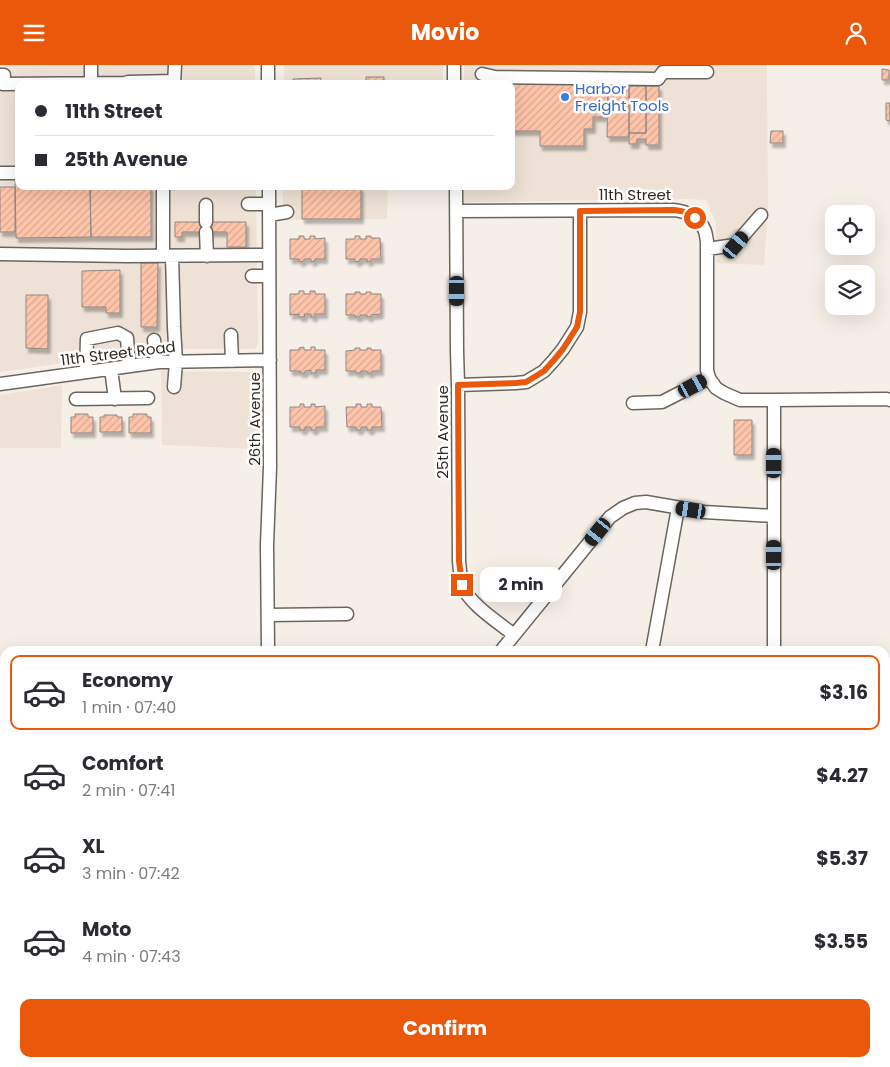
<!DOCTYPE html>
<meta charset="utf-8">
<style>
:root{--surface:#fff;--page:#f7f7f7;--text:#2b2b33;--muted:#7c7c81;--line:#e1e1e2;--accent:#ea580c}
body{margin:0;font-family:Poppins,sans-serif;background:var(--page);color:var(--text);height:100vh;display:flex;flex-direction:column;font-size:19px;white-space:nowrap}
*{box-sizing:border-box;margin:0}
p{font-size:16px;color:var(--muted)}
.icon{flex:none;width:28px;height:28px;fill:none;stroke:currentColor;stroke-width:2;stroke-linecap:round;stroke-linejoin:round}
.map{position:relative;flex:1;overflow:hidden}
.details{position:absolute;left:0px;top:581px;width:890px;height:421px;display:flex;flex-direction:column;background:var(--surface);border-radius:15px 15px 0 0;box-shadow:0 5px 20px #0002}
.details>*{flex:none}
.hud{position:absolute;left:15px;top:15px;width:500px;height:110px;border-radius:10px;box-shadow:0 5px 20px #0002;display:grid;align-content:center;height:110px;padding:0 20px;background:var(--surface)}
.buttons{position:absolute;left:825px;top:140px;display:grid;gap:10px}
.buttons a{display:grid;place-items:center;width:50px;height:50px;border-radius:10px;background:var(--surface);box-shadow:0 5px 20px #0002;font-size:25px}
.end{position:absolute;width:22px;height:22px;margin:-11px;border:6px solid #ea580c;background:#fff;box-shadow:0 0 0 2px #fff}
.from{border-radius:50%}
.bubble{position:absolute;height:35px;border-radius:10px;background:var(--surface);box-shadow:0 5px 20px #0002;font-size:16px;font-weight:700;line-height:35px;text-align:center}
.car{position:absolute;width:15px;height:30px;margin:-15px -8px;border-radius:6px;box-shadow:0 0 4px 1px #0007;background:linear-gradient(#222 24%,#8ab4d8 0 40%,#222 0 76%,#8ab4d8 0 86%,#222 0)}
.hud b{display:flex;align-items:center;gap:18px;height:48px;font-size:19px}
.hud b+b{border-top:1px solid var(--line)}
.hud i{width:12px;height:12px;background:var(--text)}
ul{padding:9px 0 0;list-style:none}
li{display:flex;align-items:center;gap:15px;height:75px;margin:0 10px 8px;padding:0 10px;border:2px solid transparent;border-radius:10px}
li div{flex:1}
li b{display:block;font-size:19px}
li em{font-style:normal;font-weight:700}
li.active{border-color:var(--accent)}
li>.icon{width:45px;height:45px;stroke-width:1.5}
.action{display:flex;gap:10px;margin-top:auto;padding:10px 20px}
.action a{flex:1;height:58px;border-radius:10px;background:var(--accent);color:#fff;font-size:20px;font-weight:700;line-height:58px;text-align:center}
header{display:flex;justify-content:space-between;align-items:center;height:65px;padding:0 20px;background:var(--accent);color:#fff;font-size:22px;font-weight:700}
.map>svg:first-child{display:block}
</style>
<header><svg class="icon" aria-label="menu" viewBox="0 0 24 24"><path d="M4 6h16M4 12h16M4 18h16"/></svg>Movio<svg class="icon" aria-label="person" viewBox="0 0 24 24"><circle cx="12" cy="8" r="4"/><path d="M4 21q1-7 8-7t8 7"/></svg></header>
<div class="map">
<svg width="890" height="1002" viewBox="0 0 890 1002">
<defs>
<pattern id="building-hatch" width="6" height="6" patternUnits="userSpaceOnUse" patternTransform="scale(1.25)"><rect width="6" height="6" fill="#fec4aa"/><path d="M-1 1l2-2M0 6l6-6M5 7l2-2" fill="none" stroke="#daa892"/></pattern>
<filter id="shadow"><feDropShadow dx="2.5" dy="4.5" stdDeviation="1" flood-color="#0004"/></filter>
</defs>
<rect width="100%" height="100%" fill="#f6efe8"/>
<path fill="#ede2d5" d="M0 0H171L179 2 183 0H252L255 4V19H19V121H256L258 279 255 284H166L0 307Z
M284 0H443V19H284Z
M464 0H767L768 142 764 200 716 198V157L706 135 688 134 464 137V121H511V19H464Z
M283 121H388L387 154 283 155Z
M161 306 251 307 257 309 259 384 162 380Z
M62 320 61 383H0V330Z"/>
<path fill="url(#building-hatch)" stroke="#8e8682" filter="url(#shadow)" d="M882 4 889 5V15H882Z
M366 12H384V19H366Z
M321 13V19H293V14Z
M503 18H608V52H593V64H584V81H540V66H511V19Z
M608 18 629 19V72H607Z
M629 21H646V68H629Z
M646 21H659V80H646V74H637V79H629V68H646Z
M886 38H890V56L886 55Z
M771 66H783V78H770Z
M15 113H19V121H90L91 172 16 173Z
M90 121H151V172H91Z
M0 122H15V167H0Z
M302 122H361V154H302Z
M175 157H246V182H227V167H182V172H175Z
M299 171H304V174H310V171H315V174L325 173V194H315V196L311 197V194H304V196L299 197V194H290V174H299Z
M355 171H360V174H366V171H371V173H380L381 194H371V196L367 197V194H360V196L355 197V194H346V174H355Z
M141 198H158L157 262H141Z
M120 205V248H106V242H82V206Z
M299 226H304V229H310V226H315V229H325V249H315V252H311V249H304L305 252H299V249L290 250V229H299Z
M355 227H360V229H366V227H371V229H381V249L371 250V252H367V250H360V252H355V250H346V229H355Z
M26 230H48V284L26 283Z
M304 282V285H311V282H315V285H325V305H316V308H311V305L305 306V308H300V306H290V285H299V283Z
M355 283H360V285H367V283H371V285H381V306H372V308H367V306H361V308H356V306H346V286L355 285Z
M300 339H304V342H311V339H315V342L325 341V362H316V365H311V362H305V365H300V362H290V342H300Z
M356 339H361V342H367V339H372V342H381L382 362H372V365H367V362H361V365H356V362H347L346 342H356Z
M75 349H88V352H93V368H71V352H75Z
M133 349H147V352H151V368H129V352H133Z
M104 350H117V352H122V367H100V352H104Z
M734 355H752V390H734Z"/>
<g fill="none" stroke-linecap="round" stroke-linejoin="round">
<g stroke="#6a655f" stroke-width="15">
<path id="minor" d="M91 0V19
M268 0V19
M454 0V19
M482 9 495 12 658 14 663 7H707
M0 10H4L3 19 125 18 128 17 174 16
M174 19 175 0
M0 108H19
M163 121V191
M456 121 457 286 458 320 459 496C460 504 460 512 462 520 469 539 498 557 514 570
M248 139H269
M206 140V157
M456 146 673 145C686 146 699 152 704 164 706 167 706 172 707 176V305L709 313 716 323 724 328 740 335H774L887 334 890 335
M269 150 287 147
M206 167 207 191
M707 184 735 180 761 150
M0 189 127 191 269 190
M172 191 174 262 176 297 174 322
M252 211H269
M231 270 232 296
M154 275 157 297
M111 304 115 334
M86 307 87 274 118 268 127 273 129 301
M0 319 159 297 270 295
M458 320 516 318 526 317 536 311 544 306 554 295 563 284 577 262 580 247V146
M76 334 148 333
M633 338 662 337 709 313
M268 550 347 549
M268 586 267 480 270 402 269 121
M501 586 610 452 623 443 635 438 646 437 704 447 774 451
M652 586 678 443
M774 586V335
M885 646H890
M0 687H5
M0 824H5
M647 998V1002
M775 998V1002
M240 1002 242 998
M281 1002 282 998"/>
</g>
<use href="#minor" stroke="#fff" stroke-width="12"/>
</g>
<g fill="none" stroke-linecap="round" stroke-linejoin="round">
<path stroke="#ea580c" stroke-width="6" d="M462 520 459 496 458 320 516 318 526 317 536 311 544 306 554 295 563 284 577 262 580 247V146L674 145C682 146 689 147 695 153"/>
</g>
<circle fill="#3f7fe0" stroke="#fffefc" stroke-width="2" cx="565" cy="32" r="5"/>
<g text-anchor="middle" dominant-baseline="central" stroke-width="5" stroke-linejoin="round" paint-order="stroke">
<g font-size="15" fill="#366cbe" stroke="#fffefc" text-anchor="start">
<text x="575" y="23">Harbor<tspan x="575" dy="17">Freight Tools</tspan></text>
</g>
<g font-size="15" fill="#2c2927" stroke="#fffefc">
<text x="635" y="129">11th Street</text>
<text transform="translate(118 288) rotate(-7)">11th Street Road</text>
<text transform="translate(254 354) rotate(-90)">26th Avenue</text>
<text transform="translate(442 367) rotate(-90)">25th Avenue</text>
</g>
</g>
</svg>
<div class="buttons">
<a><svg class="icon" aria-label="locate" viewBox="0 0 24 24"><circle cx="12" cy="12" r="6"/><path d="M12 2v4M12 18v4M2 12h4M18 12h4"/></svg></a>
<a><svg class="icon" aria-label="layers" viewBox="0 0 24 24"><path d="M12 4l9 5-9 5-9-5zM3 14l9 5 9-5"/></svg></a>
</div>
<i class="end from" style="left:695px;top:153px"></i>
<i class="end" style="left:462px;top:520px"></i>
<div class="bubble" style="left:480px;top:502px;width:82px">2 min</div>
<i class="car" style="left:736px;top:180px;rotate:40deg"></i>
<i class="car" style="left:457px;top:226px;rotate:180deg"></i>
<i class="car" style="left:693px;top:321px;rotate:62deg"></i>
<i class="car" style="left:774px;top:398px;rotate:0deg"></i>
<i class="car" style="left:691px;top:445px;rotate:279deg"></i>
<i class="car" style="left:598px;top:467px;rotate:219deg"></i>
<i class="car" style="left:774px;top:490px;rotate:0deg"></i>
<div class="hud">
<b><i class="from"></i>11th Street</b>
<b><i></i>25th Avenue</b>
</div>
<section class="details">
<ul>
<li class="active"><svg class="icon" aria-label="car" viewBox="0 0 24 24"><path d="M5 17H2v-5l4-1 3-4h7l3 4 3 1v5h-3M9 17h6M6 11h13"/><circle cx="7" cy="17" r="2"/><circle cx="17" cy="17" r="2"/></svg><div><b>Economy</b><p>1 min · 07:40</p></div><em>$3.16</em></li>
<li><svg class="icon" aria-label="car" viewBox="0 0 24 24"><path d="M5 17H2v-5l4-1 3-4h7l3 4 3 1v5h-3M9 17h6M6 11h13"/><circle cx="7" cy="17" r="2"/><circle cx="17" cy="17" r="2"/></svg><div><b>Comfort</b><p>2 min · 07:41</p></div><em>$4.27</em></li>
<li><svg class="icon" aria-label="car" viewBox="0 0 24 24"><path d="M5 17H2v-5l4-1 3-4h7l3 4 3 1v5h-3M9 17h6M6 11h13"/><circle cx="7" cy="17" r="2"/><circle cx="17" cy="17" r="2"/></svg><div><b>XL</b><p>3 min · 07:42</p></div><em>$5.37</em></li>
<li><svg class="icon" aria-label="car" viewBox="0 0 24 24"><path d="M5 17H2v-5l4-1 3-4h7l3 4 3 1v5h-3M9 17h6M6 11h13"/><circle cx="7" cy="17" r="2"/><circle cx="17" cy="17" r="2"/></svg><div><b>Moto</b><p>4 min · 07:43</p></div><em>$3.55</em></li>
</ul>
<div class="action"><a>Confirm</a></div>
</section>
</div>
